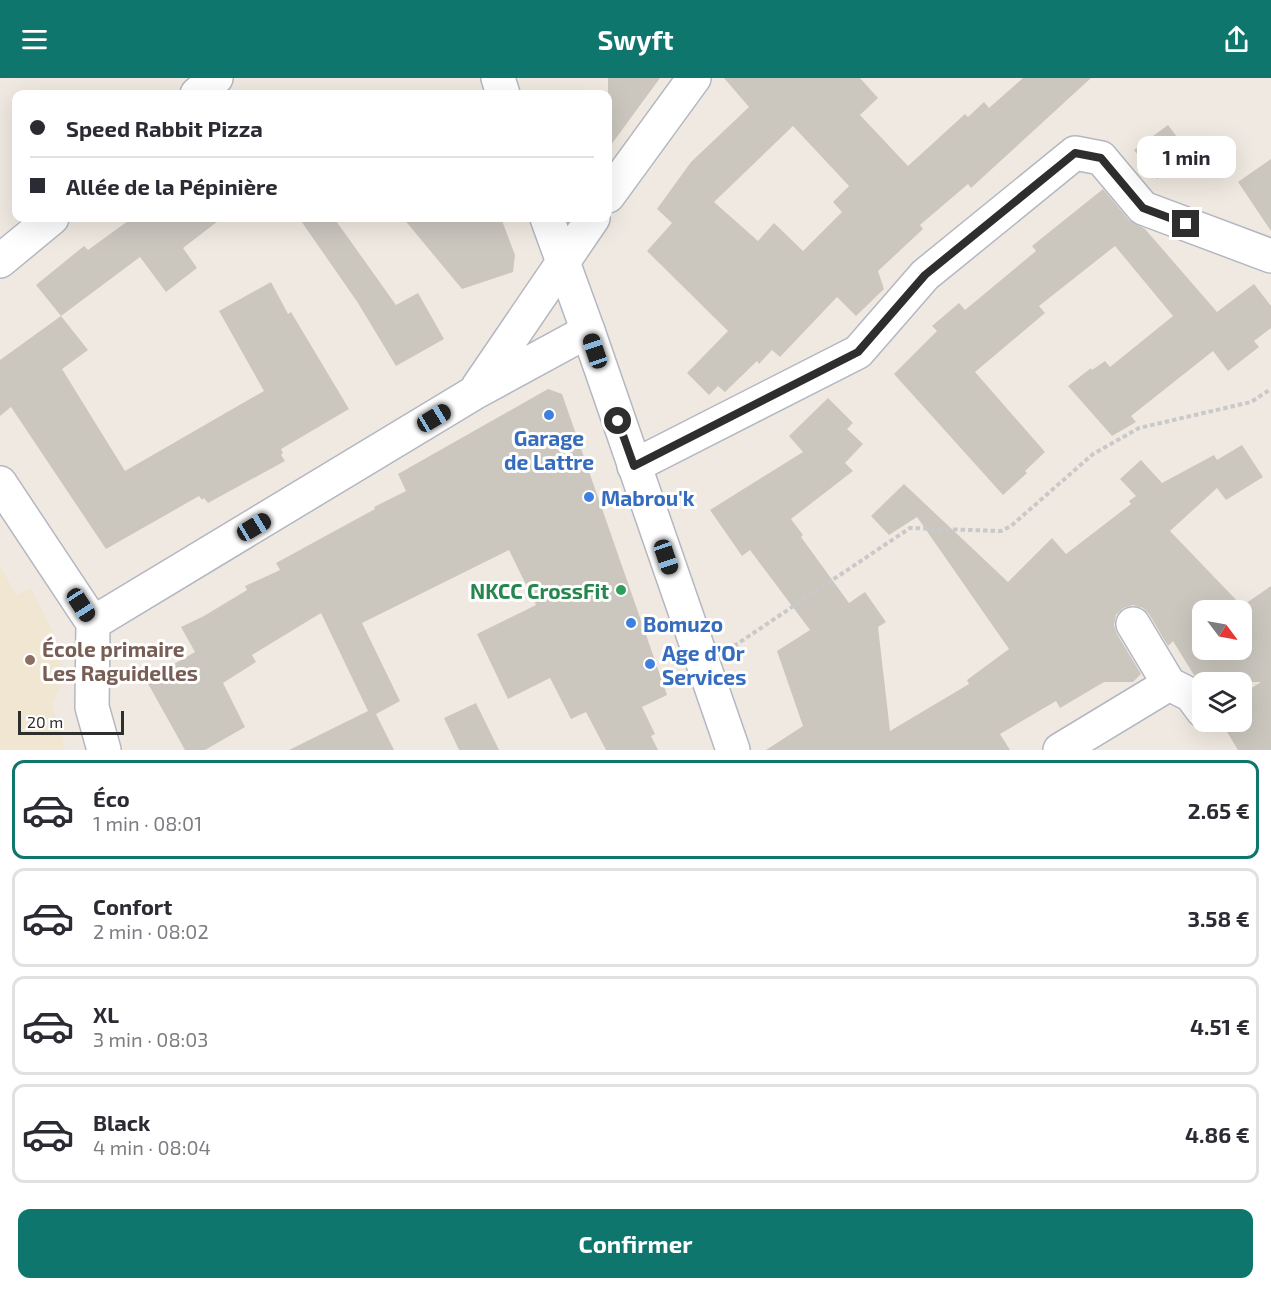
<!DOCTYPE html>
<html lang="fr">
<meta charset="utf-8">
<style>
:root{--surface:#fff;--page:#f7f7f7;--text:#2b2b33;--muted:#7c7c81;--line:#e1e1e2;--accent:#0f766e}
body{margin:0;font-family:"Exo 2",sans-serif;background:var(--page);color:var(--text);height:100vh;display:flex;flex-direction:column;font-size:22px;white-space:nowrap}
*{box-sizing:border-box;margin:0}
p{font-size:20px;color:var(--muted)}
.icon{flex:none;width:33px;height:33px;fill:none;stroke:currentColor;stroke-width:2;stroke-linecap:round;stroke-linejoin:round}
.map{position:relative;height:672px;overflow:hidden}
.panel{display:flex;flex-direction:column;background:var(--surface);flex:1}
.panel>*{flex:none}
.guide{position:absolute;left:12px;top:12px;width:600px;height:132px;border-radius:12px;box-shadow:0 6px 24px #0002;display:grid;align-content:center;height:132px;padding:0 18px;background:var(--surface)}
.needle{width:39px;rotate:122deg}
.fabs{position:absolute;left:1192px;top:522px;display:grid;gap:12px}
.fabs a{display:grid;place-items:center;width:60px;height:60px;border-radius:12px;background:var(--surface);box-shadow:0 6px 24px #0002;font-size:30px}
.scale{position:absolute;left:18px;bottom:15px;width:106px;box-sizing:border-box;padding-left:6px;border:3px solid #2e2e2e;border-top:0;font-size:16px;line-height:21px;white-space:nowrap;color:#2e2e2e;-webkit-text-stroke:4px #fff;paint-order:stroke}
.end{position:absolute;width:27px;height:27px;margin:-14px;border:8px solid #2e2e2e;background:#fff;box-shadow:0 0 0 3px #fff}
.from{border-radius:50%}
.bubble{position:absolute;height:42px;border-radius:12px;background:var(--surface);box-shadow:0 6px 24px #0002;font-size:20px;font-weight:700;line-height:42px;text-align:center}
.car{position:absolute;width:18px;height:36px;margin:-18px -9px;border-radius:8px;box-shadow:0 0 4px 2px #0007;background:linear-gradient(#222 24%,#8ab4d8 0 40%,#222 0 76%,#8ab4d8 0 86%,#222 0)}
.guide b{display:flex;align-items:center;gap:21px;height:57px;font-size:22px}
.guide b+b{border-top:2px solid var(--line)}
.guide i{width:15px;height:15px;background:var(--text)}
ul{padding:10px 0 0;list-style:none}
li{display:flex;align-items:center;gap:18px;height:99px;margin:0 12px 9px;padding:0 6px;border:3px solid var(--line);border-radius:12px}
li div{flex:1}
li b{display:block;font-size:22px}
li em{font-style:normal;font-weight:700}
li.selected{border-color:var(--accent)}
li>.icon{width:54px;height:54px;stroke-width:1.5}
.action{display:flex;gap:12px;margin-top:auto;padding:12px 18px}
.action a{flex:1;height:69px;border-radius:12px;background:var(--accent);color:#fff;font-size:24px;font-weight:700;line-height:69px;text-align:center}
header{display:flex;justify-content:space-between;align-items:center;height:78px;padding:0 18px;background:var(--accent);color:#fff;font-size:27px;font-weight:700}
.map>svg:first-child{display:block}
</style>
<header><svg class="icon" aria-label="menu" viewBox="0 0 24 24"><path d="M4 6h16M4 12h16M4 18h16"/></svg>Swyft<svg class="icon" aria-label="share" viewBox="0 0 24 24"><path d="M12 15V3M7 8l5-5 5 5M5 13v7h14v-7"/></svg></header>
<div class="map">
<svg width="1271" height="672" viewBox="0 0 1271 672">
<rect width="100%" height="100%" fill="#efe9e1"/>
<path fill="#f0e6d1" d="M0 488 16 517 31 510 57 562 63 601 52 626 65 672H0Z"/>
<path fill="#cbc7bf" fill-rule="evenodd" d="M608 0H660L608 71Z
M724 0H860L878 20 860 37 908 88 965 36 968 39 984 24 989 30 1023 0H1091L971 110 968 106 920 147 923 151 878 193 884 211 856 238 837 219 780 279 772 272 759 286 757 283 725 314 718 308 709 317 687 295 728 253 647 173 672 145 657 131 691 84 749 29ZM793 48 849 108 833 124 842 134 803 173 774 145 758 163 714 124Z
M1168 47 1190 76 1157 101 1134 72Z
M1271 81V153L1238 104Z
M1103 111 1129 142 1145 151 1217 234 1254 206 1271 228V250L1254 263 1259 269 1228 293 1213 273 1131 338 1136 344 1112 358 1068 308 1091 290 1092 292 1105 283 1110 289 1173 238 1115 168 1039 228 1045 235 975 294 1045 374 1025 393 1027 395 1003 417 894 296 937 253 932 248 959 225 965 232 1036 173 1032 168Z
M132 140H222L183 170 197 190 166 214 140 179 61 238 36 207 84 168 88 172Z
M299 140H334L396 227 418 215 444 261 396 288 358 225Z
M403 140H501L515 177 513 194 462 211Z
M271 204 288 236 291 234 349 331 281 371 283 375 281 377 285 383 208 425 204 420 202 422 199 418 106 471 11 329 0 338V282L61 238 88 272 62 291 125 393 264 313 219 233Z
M548 311 562 316 667 617 642 629 655 656 651 658 658 672H606L586 634 571 641 550 600 508 621 477 556 536 527 509 472 362 545 400 623 376 636 394 672H289L368 633 321 535 252 577 256 584 223 605 245 649 205 672H185L146 602 195 574 181 549 204 538 247 512 245 508 280 492 276 485 375 431 374 429 406 413 398 396Z
M828 320 853 345 847 351 863 366 845 385 853 393 791 441 803 457 801 459 849 525 865 514 886 544 878 549 890 653 969 606 967 602 1009 571 917 439 889 457 871 438 904 406 1008 504 1052 460 1066 476 1131 426 1129 423 1136 418 1120 401 1141 382 1162 405 1214 377 1217 382 1242 367 1263 399 1226 422 1217 410 1170 453 1242 528 1271 508V672H1238L1221 644H1242V616L1261 604H1205L1194 597 1173 563 1168 568 1149 536 1143 530 1133 527 1123 530 1116 537 1114 547 1117 556 1141 596 1133 604H1104L1060 630 1056 623 1000 656 1010 672H766L803 648 777 573 810 552 750 472 742 478 710 432 803 374 789 358ZM1203 532H1242V572H1203Z
M476 625 499 672H459L444 640Z"/>
<g fill="none" stroke-linecap="round" stroke-linejoin="round">
<g stroke="#b4b7c1" stroke-width="36">
<path id="minor" d="M197 16 216 0
M608 118 694 0
M0 183 52 140
M478 309 593 140
M634 388 858 274 925 197 1075 75 1101 80 1143 130 1271 178
M0 405 93 545
M1169 606 1191 617 1203 633
M104 672 92 629 93 545 474 315 588 253
M1060 672 1169 606 1133 546"/>
</g>
<g stroke="#b4b7c1" stroke-width="36">
<path id="tertiary" d="M498 0 503 16
M547 140 588 253 733 672"/>
</g>
<path stroke="#c9c9c9" stroke-width="4" stroke-dasharray="4.5 3" stroke-linecap="butt" d="M734 568 910 450 1001 453 1011 448 1093 376 1139 350 1251 324 1271 311"/>
<use href="#minor" stroke="#fff" stroke-width="33"/>
<use href="#tertiary" stroke="#fff" stroke-width="33"/>
</g>
<g fill="none" stroke-linecap="round" stroke-linejoin="round">
<path stroke="#2e2e2e" stroke-width="8" d="M618 343 634 388 858 274 925 197 1075 75 1101 80 1143 130 1186 146"/>
</g>
<g fill="#3f7fe0" stroke="#fff" stroke-width="2">
<circle cx="549" cy="337" r="6"/>
<circle cx="589" cy="419" r="6"/>
<circle cx="631" cy="545" r="6"/>
<circle cx="650" cy="586" r="6"/>
</g>
<circle fill="#2e9e5b" stroke="#fff" stroke-width="2" cx="621" cy="512" r="6"/>
<circle fill="#8d6e63" stroke="#fff" stroke-width="2" cx="30" cy="582" r="6"/>
<g text-anchor="middle" dominant-baseline="central" stroke-width="6" stroke-linejoin="round" paint-order="stroke">
<g font-size="21" font-weight="bold" fill="#366cbe" stroke="#fff" text-anchor="start">
<text x="549" y="359" text-anchor="middle">Garage<tspan x="549" dy="24">de Lattre</tspan></text>
<text x="601" y="419">Mabrou'k</text>
<text x="643" y="545">Bomuzo</text>
<text x="662" y="574">Age d’Or<tspan x="662" dy="24">Services</tspan></text>
</g>
<g font-size="21" font-weight="bold" fill="#27864d" stroke="#fff" text-anchor="end">
<text x="609" y="512">NKCC CrossFit</text>
</g>
<g font-size="21" font-weight="bold" fill="#785e54" stroke="#fff" text-anchor="start">
<text x="42" y="570">École primaire<tspan x="42" dy="24">Les Raguidelles</tspan></text>
</g>
</g>
</svg>
<div class="fabs">
<a><svg class="needle" viewBox="-14 -14 28 28"><path d="M0-13l5 13h-10z" fill="#e53935"/><path d="M0 13l5-13h-10z" fill="#7c7c81"/></svg></a>
<a><svg class="icon" aria-label="layers" viewBox="0 0 24 24"><path d="M12 4l9 5-9 5-9-5zM3 14l9 5 9-5"/></svg></a>
</div>
<div class="scale">20 m</div>
<i class="end from" style="left:618px;top:343px"></i>
<i class="end" style="left:1186px;top:146px"></i>
<div class="bubble" style="left:1137px;top:58px;width:99px">1 min</div>
<i class="car" style="left:595px;top:273px;rotate:341deg"></i>
<i class="car" style="left:434px;top:340px;rotate:59deg"></i>
<i class="car" style="left:254px;top:449px;rotate:59deg"></i>
<i class="car" style="left:666px;top:479px;rotate:161deg"></i>
<i class="car" style="left:81px;top:527px;rotate:147deg"></i>
<div class="guide">
<b><i class="from"></i>Speed Rabbit Pizza</b>
<b><i></i>Allée de la Pépinière</b>
</div>
</div>
<section class="panel">
<ul>
<li class="selected"><svg class="icon" aria-label="car" viewBox="0 0 24 24"><path d="M5 17H2v-5l4-1 3-4h7l3 4 3 1v5h-3M9 17h6M6 11h13"/><circle cx="7" cy="17" r="2"/><circle cx="17" cy="17" r="2"/></svg><div><b>Éco</b><p>1 min · 08:01</p></div><em>2.65 €</em></li>
<li><svg class="icon" aria-label="car" viewBox="0 0 24 24"><path d="M5 17H2v-5l4-1 3-4h7l3 4 3 1v5h-3M9 17h6M6 11h13"/><circle cx="7" cy="17" r="2"/><circle cx="17" cy="17" r="2"/></svg><div><b>Confort</b><p>2 min · 08:02</p></div><em>3.58 €</em></li>
<li><svg class="icon" aria-label="car" viewBox="0 0 24 24"><path d="M5 17H2v-5l4-1 3-4h7l3 4 3 1v5h-3M9 17h6M6 11h13"/><circle cx="7" cy="17" r="2"/><circle cx="17" cy="17" r="2"/></svg><div><b>XL</b><p>3 min · 08:03</p></div><em>4.51 €</em></li>
<li><svg class="icon" aria-label="car" viewBox="0 0 24 24"><path d="M5 17H2v-5l4-1 3-4h7l3 4 3 1v5h-3M9 17h6M6 11h13"/><circle cx="7" cy="17" r="2"/><circle cx="17" cy="17" r="2"/></svg><div><b>Black</b><p>4 min · 08:04</p></div><em>4.86 €</em></li>
</ul>
<div class="action"><a>Confirmer</a></div>
</section>
